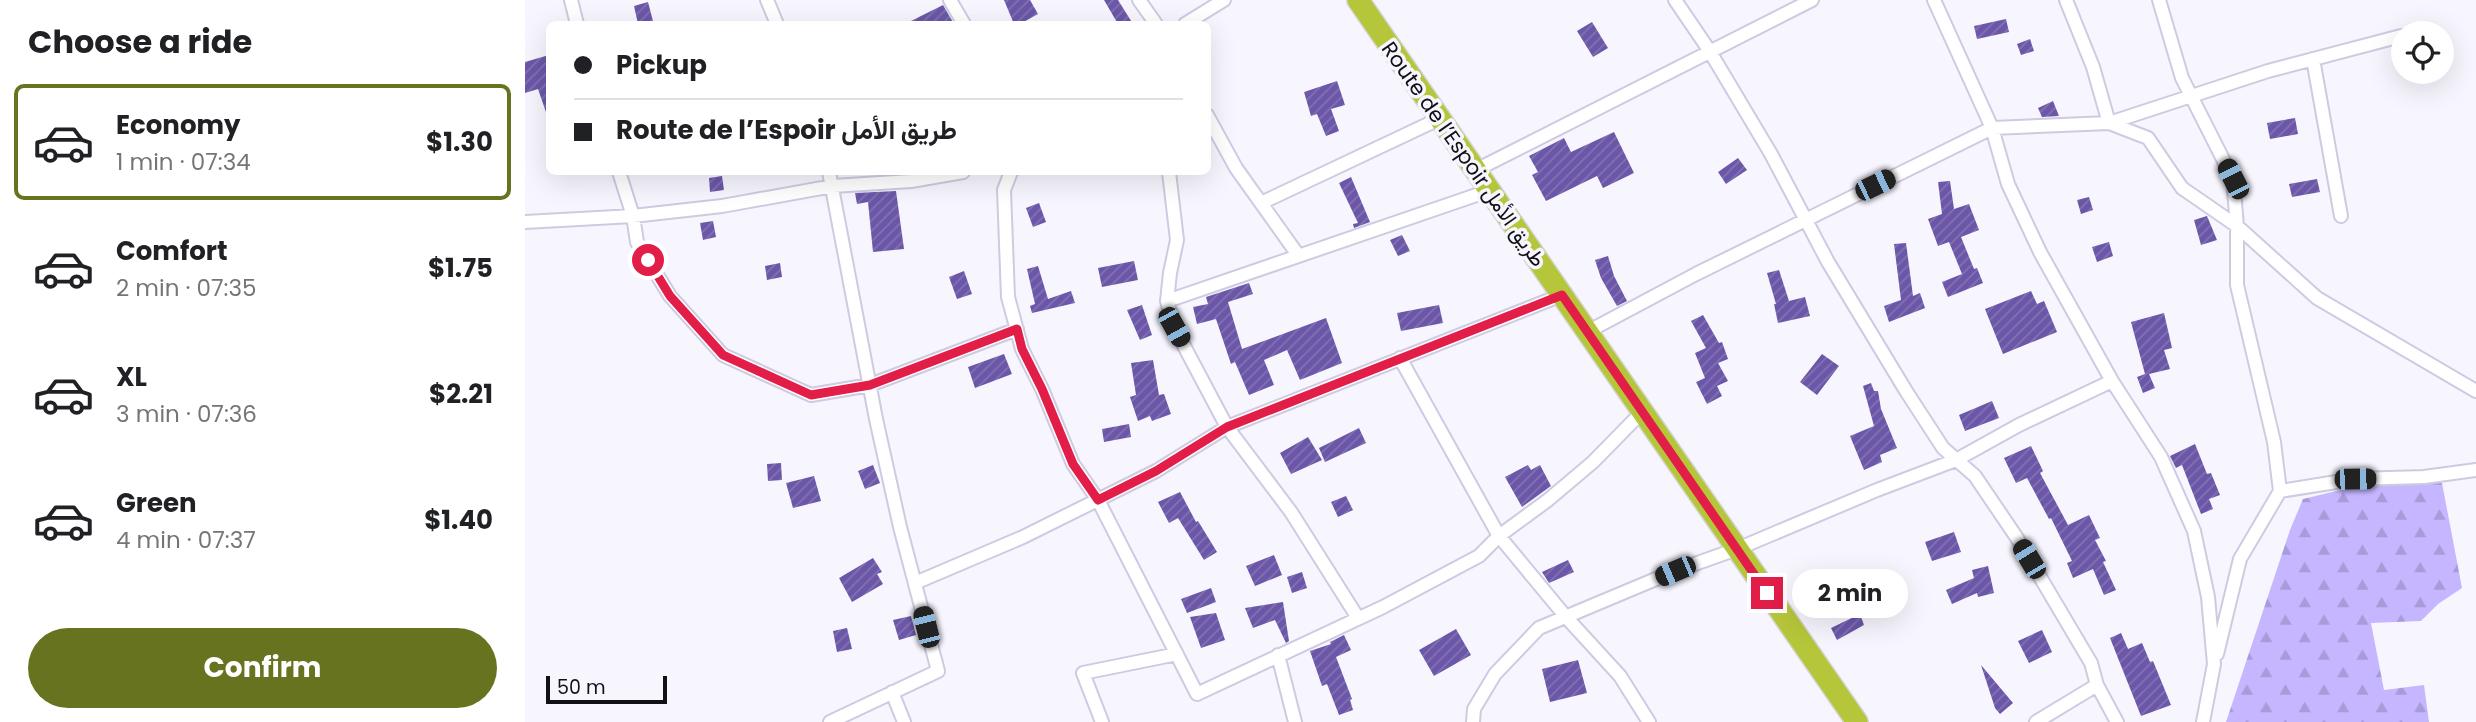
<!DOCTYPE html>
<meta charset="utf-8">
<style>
:root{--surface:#fff;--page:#f6f6f6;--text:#202124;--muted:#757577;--line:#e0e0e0;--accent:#67731f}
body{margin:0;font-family:Poppins,Vazirmatn,sans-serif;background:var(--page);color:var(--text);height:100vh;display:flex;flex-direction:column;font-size:26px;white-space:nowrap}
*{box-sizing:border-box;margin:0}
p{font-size:23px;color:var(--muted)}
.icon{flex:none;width:38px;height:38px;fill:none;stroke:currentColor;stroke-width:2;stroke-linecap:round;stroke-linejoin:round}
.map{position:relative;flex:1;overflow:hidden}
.drawer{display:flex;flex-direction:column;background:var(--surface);width:525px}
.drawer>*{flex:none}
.banner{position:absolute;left:21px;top:21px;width:665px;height:154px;border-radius:10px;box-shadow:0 7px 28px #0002;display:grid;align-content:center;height:154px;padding:0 28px;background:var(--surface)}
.controls{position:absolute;left:1866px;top:21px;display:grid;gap:14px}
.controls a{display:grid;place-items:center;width:63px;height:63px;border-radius:50%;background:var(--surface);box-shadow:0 7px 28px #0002;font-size:35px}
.scale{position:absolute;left:21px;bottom:18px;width:121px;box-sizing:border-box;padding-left:7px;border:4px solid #111017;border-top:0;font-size:19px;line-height:24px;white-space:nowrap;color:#111017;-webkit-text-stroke:5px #f7f6ff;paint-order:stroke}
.end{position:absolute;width:32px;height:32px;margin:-16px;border:9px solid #e11d48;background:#fff;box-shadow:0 0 0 4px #fff}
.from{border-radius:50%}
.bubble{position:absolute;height:49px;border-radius:24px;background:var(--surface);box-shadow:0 7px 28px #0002;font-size:23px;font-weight:700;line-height:49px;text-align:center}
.car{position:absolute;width:21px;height:42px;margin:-21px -10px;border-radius:9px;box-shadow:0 0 5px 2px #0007;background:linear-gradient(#222 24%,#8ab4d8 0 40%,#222 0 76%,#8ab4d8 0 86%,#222 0)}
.banner b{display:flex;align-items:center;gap:24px;height:66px;font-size:26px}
.banner b+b{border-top:2px solid var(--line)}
.banner i{width:18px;height:18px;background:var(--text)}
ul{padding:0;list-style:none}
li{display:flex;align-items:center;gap:21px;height:116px;margin:0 14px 10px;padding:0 14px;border:4px solid transparent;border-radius:10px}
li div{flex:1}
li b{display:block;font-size:26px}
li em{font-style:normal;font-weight:700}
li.on{border-color:var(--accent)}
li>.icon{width:63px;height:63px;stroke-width:1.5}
h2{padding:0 28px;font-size:32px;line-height:84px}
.cta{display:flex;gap:14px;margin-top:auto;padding:14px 28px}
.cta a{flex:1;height:80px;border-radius:42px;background:var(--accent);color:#fff;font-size:28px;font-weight:700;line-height:80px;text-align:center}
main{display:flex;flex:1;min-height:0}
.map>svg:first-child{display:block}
</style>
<main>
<section class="drawer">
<h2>Choose a ride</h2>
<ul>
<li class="on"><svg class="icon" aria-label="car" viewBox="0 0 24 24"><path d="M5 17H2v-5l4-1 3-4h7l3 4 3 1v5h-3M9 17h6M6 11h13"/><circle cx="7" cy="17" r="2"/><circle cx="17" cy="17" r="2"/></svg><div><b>Economy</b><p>1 min · 07:34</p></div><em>$1.30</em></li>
<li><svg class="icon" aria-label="car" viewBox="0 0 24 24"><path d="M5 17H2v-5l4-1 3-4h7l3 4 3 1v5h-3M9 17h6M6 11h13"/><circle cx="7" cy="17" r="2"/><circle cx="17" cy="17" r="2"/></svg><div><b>Comfort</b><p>2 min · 07:35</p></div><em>$1.75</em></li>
<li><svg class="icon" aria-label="car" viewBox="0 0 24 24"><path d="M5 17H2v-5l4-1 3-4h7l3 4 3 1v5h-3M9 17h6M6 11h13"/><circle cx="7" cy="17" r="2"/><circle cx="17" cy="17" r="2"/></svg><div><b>XL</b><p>3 min · 07:36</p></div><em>$2.21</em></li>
<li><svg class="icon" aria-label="car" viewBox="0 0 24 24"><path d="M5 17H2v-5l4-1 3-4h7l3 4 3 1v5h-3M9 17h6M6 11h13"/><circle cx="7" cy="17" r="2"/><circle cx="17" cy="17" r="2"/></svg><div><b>Green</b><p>4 min · 07:37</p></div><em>$1.40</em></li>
</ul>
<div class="cta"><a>Confirm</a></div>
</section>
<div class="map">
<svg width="1951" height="722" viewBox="0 0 1951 722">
<defs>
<pattern id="forest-firs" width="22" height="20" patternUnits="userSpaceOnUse" patternTransform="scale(1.75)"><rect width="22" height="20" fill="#c5b6ff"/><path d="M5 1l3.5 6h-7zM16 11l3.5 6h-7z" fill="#a89bda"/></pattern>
<pattern id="building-hatch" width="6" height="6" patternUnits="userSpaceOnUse" patternTransform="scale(1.75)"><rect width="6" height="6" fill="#6b56a9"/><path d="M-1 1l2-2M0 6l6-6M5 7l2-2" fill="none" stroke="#8273ae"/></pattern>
</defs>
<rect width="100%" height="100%" fill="#f7f6ff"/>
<path fill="url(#forest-firs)" d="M1917 483 1937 588 1913 604 1896 621 1846 623 1859 690 1899 685 1904 722H1701L1765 530 1778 499 1832 486Z"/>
<path fill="url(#building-hatch)" d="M479 0H505L513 14 495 24H489Z
M579 0H593L608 24H593Z
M123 2 128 21 113 24 109 6Z
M418 5 429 24H380Z
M1481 19 1484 32 1452 39 1449 26Z
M1067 22 1083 48 1068 57 1052 31Z
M1505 39 1509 51 1496 55 1492 44Z
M24 55V114L22 115 13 89 0 93V62Z
M812 81 820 105 806 109 814 131 801 136 792 114 786 116 779 92Z
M1528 101 1534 116 1517 117 1513 108Z
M1770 118 1773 134 1745 139 1742 123Z
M1089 132 1109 173 1078 188 1072 176 1021 201 1007 175 1013 172 1004 156 1039 138 1046 152Z
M1213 158 1222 170 1201 184 1193 172Z
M197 176 199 190 185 192 184 178Z
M826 177 845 222 829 228 828 224 833 223 814 183Z
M1792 179 1795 192 1767 197 1764 184Z
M1425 181 1429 209 1444 204 1454 230 1436 237 1449 269 1452 268 1458 283 1423 297 1417 282 1437 274 1424 242 1413 246 1403 219 1417 214 1413 182Z
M371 191 379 249 348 252 343 202 332 204 330 193Z
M1564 197 1568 210 1556 214 1552 200Z
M514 203 521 222 508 227 501 208Z
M1682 216 1692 240 1676 245 1669 220Z
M188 221 191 237 178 240 175 223Z
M877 235 885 251 873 256 865 240Z
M1584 242 1588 256 1572 262 1567 247Z
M1381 243 1388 296 1395 293 1400 308 1364 322 1359 306 1376 300 1369 244Z
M1083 256 1089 276 1102 301 1092 306 1076 278 1070 260Z
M609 261 613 280 577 287 573 268Z
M255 263 257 277 242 280 240 266Z
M513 266 523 299 546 291 550 303 507 313 505 306 510 304 502 269Z
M1254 270 1264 301 1280 297 1285 316 1253 323 1249 304H1251L1242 273Z
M439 271 447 294 432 299 424 277Z
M724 283 728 294 703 302 717 349 801 318 817 363 775 380 762 350 739 360 749 385 724 395 710 362 706 364 691 319 672 324 668 307 683 304 681 297Z
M1506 291 1512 304 1519 301 1532 332 1478 354 1460 309Z
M617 305 627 335 615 340 602 310Z
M914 305 918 323 876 331 872 313Z
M1639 313 1647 348 1639 350 1645 369 1624 374 1630 388 1618 393 1612 377 1620 374 1606 322Z
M1178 315 1194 343 1197 342 1203 359 1193 363 1203 381 1192 386 1197 396 1182 404 1171 382 1180 378 1170 353 1181 348 1166 321Z
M479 354 487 374 450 388 443 367Z
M1297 354 1314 366 1292 395 1275 382Z
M628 360 634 395 639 394 646 414 627 421 625 416 613 421 605 397 611 395 606 363Z
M1346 383 1349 391H1353L1356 409 1372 448 1355 455 1357 462 1339 470 1325 436 1349 426 1338 386Z
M1467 401 1474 418 1440 431 1434 415Z
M604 424 606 437 579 442 577 429Z
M834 428 841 443 800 462 794 448Z
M783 437 797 460 766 474 755 453Z
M1670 444 1682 474 1686 473 1695 495 1684 499 1688 509 1676 514 1657 465 1651 468 1645 456Z
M1506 446 1518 471 1515 473 1543 525 1564 515 1575 538 1570 540 1581 561 1578 562 1591 590 1579 595 1568 569 1548 578 1542 563 1547 561 1526 518 1524 519 1502 478 1491 483 1479 458Z
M256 463 257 480 243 481 242 464Z
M348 465 355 483 340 489 333 471Z
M1003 465 1006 470 1015 465 1026 486 997 507 980 477Z
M289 476 296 501 268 508 261 483Z
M655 492 671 522 673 521 692 552 679 560 653 518 644 523 633 502Z
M821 496 828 510 813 517 806 502Z
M1429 532 1436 552 1407 561 1400 542Z
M749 555 757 575 730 586 721 566Z
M348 558 357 572 352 574 358 584 327 602 314 578Z
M1043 560 1049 572 1024 583 1017 572Z
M1463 566 1469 593 1453 597 1452 593 1427 604 1421 590 1449 578 1447 570Z
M777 572 782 588 767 593 762 577Z
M686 588 691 602 662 613 656 599Z
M758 602 764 641 761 643 750 620 728 628 720 608Z
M691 613 700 640 676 648 665 617Z
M1335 614 1339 625 1312 640 1306 628Z
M386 616 391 635 374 640 368 620Z
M322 628 327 649 312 652 308 631Z
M931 629 946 655 909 676 894 650Z
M1517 630 1527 652 1504 663 1493 641Z
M1596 633 1603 649 1617 643 1625 662 1628 661 1646 705 1616 716 1585 638Z
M819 635 826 650 811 657 827 699 825 700 828 710 814 715 802 684 797 686 785 651 806 644 805 642Z
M1053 660 1062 693 1025 702 1017 669Z
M1456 665 1488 703 1475 714 1470 708Z"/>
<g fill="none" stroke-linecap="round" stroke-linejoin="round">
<g stroke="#cecbe1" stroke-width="16">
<path id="minor" d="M46 0 52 24
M242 0 252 24
M425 0 439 24
M614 0 631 24
M1150 0 1184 50 1246 154 1303 262 1381 391 1418 448 1450 476 1492 538 1566 663 1572 685 1592 722
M1409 0 1467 128 1483 184 1515 252 1587 381 1636 457 1669 531 1683 597 1689 664 1678 722
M1541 0 1568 67 1584 123 1743 71 1876 36
M1634 0 1657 78 1708 179 1712 226V285L1749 442 1755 491
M660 24 699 0
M1788 59 1816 216
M682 115 711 168 773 255
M951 170 1287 0
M94 172 108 216 112 242 145 296 198 355 286 395 345 385 492 329
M304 172 351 419 375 527 413 671 305 722
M486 172 479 190 483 297 497 349 517 389 548 464 573 500 672 694 858 607 954 556 974 536 1023 500 1068 462 1117 412
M644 172 652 240 645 273 642 301 649 327 702 427 766 512 833 618
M736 203 916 118
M0 222 108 216 197 206 308 186 386 181 438 172
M642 301 966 190
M1062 332 1171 274 1467 128 1584 123 1623 138 1657 188 1712 226 1792 298 1951 391
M875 358 974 536 1041 617 1095 676 1124 722
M390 583 498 537 631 471 702 427 1037 295
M1692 654 1715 559 1755 491 1830 479 1899 477 1951 470
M753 655 770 722
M367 692 379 722
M577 722 558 673 652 654
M948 722 949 709 970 674 1014 628 1150 571 1212 549 1352 490 1431 460 1494 425 1587 381
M1511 722 1572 685"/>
</g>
<g stroke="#d4d4d5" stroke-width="24">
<path id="trunk" d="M833 0 1332 722"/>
</g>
<use href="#minor" stroke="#fff" stroke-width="12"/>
<use href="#trunk" stroke="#b6c63a" stroke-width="21"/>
</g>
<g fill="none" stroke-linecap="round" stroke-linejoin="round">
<path stroke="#e11d48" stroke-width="9" d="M123 260 145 296 198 355 286 395 345 385 492 329 497 349 517 389 548 464 573 500 631 471 702 427 1037 295 1242 593"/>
</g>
<g text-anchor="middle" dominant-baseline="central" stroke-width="7" stroke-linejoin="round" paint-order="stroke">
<g font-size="21" fill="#111017" stroke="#f7f6ff">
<text transform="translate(939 154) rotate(55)">Route de l’Espoir طريق الأمل</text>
</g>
</g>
</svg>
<div class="controls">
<a><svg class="icon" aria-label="locate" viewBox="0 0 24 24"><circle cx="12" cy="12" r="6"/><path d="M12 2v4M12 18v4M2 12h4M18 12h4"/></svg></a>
</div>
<div class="scale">50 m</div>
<i class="end from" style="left:123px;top:260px"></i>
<i class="end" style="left:1242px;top:593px"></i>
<div class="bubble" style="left:1267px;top:569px;width:116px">2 min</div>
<i class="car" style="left:1708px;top:179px;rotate:333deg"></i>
<i class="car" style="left:1350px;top:185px;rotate:64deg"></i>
<i class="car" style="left:649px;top:327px;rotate:151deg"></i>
<i class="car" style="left:1830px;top:479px;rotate:89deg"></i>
<i class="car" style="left:1504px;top:559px;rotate:329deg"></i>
<i class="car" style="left:1150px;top:571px;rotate:247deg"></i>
<i class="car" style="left:401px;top:627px;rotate:346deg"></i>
<div class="banner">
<b><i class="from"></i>Pickup</b>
<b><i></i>Route de l’Espoir طريق الأمل</b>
</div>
</div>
</main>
